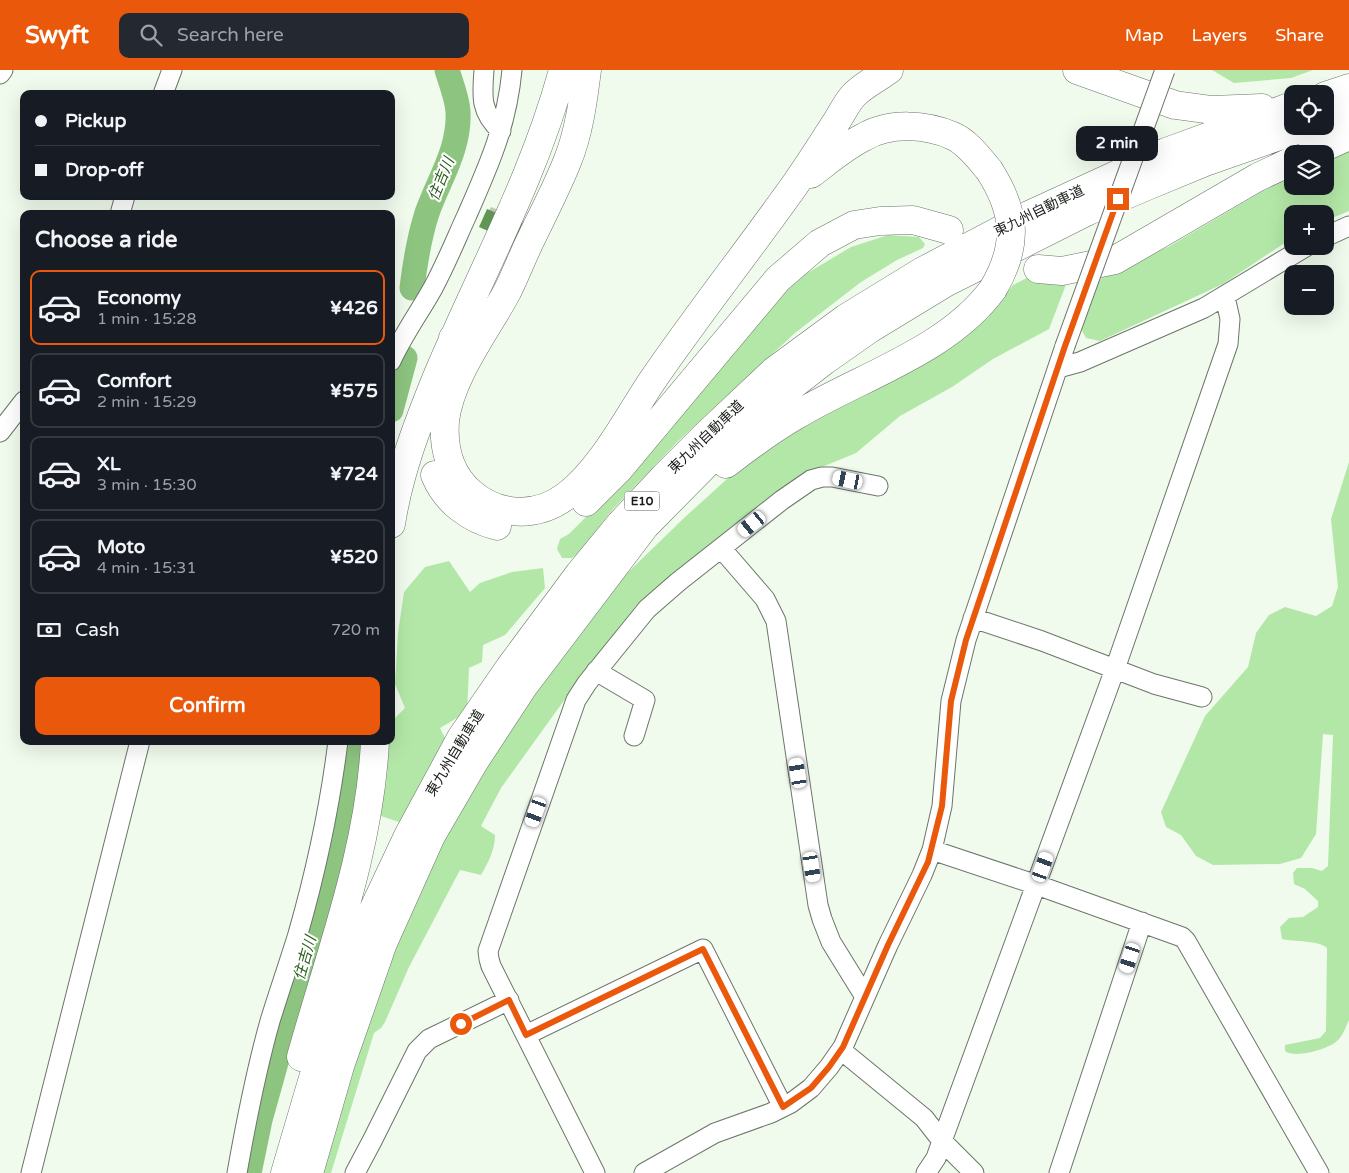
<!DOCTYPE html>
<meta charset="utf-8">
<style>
:root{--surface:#171b24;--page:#242831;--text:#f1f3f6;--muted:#9ea1a6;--line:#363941;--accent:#ea580c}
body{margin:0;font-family:"Varela Round","Noto Sans JP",sans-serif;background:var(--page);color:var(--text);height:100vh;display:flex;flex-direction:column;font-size:19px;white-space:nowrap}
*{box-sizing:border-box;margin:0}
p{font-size:16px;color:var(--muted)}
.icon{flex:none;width:28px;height:28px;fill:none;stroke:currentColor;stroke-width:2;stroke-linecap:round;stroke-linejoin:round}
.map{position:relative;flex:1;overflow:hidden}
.sheet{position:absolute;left:20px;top:140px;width:375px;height:535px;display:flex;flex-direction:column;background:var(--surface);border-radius:10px;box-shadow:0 5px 20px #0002}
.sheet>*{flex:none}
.hud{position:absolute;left:20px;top:20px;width:375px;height:110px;border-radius:10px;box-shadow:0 5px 20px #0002;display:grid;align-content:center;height:110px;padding:0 15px;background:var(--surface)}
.buttons{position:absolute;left:1284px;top:15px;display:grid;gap:10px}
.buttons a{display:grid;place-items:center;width:50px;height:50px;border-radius:10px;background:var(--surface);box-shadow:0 5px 20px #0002;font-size:25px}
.end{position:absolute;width:22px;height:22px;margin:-11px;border:6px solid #ea580c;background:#fff;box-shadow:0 0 0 2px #fff}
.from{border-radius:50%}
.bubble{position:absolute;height:35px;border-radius:10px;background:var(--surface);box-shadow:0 5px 20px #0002;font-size:16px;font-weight:700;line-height:35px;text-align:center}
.car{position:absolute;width:15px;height:30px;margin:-15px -8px;border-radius:6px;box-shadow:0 0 4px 1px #0007;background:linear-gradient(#fff 24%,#345 0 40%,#fff 0 76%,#345 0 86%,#fff 0)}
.hud b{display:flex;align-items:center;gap:18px;height:48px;font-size:19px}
.hud b+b{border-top:1px solid var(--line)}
.hud i{width:12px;height:12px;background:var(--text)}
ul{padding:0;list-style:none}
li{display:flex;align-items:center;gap:15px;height:75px;margin:0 10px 8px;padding:0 5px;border:2px solid var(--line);border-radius:10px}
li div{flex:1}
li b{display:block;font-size:19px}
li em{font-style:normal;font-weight:700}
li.active{border-color:var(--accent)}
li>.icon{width:45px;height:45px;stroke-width:1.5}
h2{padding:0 15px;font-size:22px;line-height:60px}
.pay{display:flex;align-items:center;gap:12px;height:55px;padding:0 15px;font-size:19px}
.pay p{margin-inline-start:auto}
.cta{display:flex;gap:10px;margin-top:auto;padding:10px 15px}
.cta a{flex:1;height:58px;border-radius:10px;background:var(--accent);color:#fff;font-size:20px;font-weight:700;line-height:58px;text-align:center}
header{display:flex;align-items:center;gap:30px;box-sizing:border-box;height:70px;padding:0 25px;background:var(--accent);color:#fff}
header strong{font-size:24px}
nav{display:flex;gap:28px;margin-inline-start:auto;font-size:18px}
.search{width:350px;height:45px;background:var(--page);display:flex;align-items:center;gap:12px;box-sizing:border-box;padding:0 18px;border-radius:10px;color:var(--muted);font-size:19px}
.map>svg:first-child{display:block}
</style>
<header>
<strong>Swyft</strong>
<div class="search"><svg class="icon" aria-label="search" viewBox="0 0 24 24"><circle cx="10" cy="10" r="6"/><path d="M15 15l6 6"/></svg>Search here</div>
<nav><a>Map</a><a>Layers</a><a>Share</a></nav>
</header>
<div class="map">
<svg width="1349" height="1103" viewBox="0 0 1349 1103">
<rect width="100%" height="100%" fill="#f0fbed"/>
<path fill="#b3e7a7" d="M1212 0H1313L1291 8 1234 13Z
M1349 81V141L1325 151V144H1292V168L1223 214 1100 271 1086 268 1081 259 1087 238 1100 210 1109 201 1168 177 1292 104V116H1325V90Z
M888 165 919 167 925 174 923 178 897 190 861 212 795 263 678 371 612 440 581 481 572 488H562L557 479 560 469 569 464 587 446 756 247 799 208 851 177Z
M1031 206 1067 212 1049 259 993 289 952 317 900 346 856 383 805 404 723 466 635 537 591 593 501 718 481 756 495 765C495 780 488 793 481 805L460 800 409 897 385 952 381 958 374 963 331 1103H320L344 1020 403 847 489 686 613 517 684 448 781 360 943 277 987 249 1013 215Z
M1349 392V950C1346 956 1343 966 1337 971 1329 979 1294 989 1285 981V975L1320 968 1326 961 1327 878C1319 870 1294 872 1282 869L1280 857 1289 848 1303 847 1318 837V831L1305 819 1294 814 1293 803 1297 798H1312L1322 801 1328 796 1333 665 1323 664 1316 764 1301 788 1280 794 1213 795 1196 786 1181 765 1166 757 1161 742 1205 646 1248 597 1256 563 1269 545 1285 537 1316 546 1332 536 1338 517 1331 449Z
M449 491 470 522 480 513 512 502 543 498 545 518 505 565 483 575 482 592 469 598 467 642 440 658 446 670 402 753 375 744 386 715 388 671H391V652L405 638 395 614 398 563 404 522 425 497Z"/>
<path fill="#0003" d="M491 137 549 161 480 156Z"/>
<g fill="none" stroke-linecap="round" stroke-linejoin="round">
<path stroke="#8dc480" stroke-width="25" d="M412 218C415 193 419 168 427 143 439 109 460 79 458 41 457 28 451 13 447 0
M391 340 405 288
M249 1103 260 1050 336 777 350 712 354 671"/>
</g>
<path fill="#619554" d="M487 139 548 164 539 183 479 157Z"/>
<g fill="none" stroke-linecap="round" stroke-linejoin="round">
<g stroke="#6b7569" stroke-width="21">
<path id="minor" d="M484 0C482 26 480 42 501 61
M0 4 3 0
M163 24 172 0
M120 144 125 126
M1325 167 1349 156
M391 291C403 265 419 243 433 218 446 194 456 169 467 145 489 95 507 55 512 0
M1058 298 1080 292 1204 238 1307 176
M0 362 24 331
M721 478 765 529 776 551 818 835 822 849 831 872 865 927
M973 548 1042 571 1154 614 1202 627
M596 601 645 630 634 666
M932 780 1037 815 1182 867 1186 871 1319 1103
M526 965 703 879 783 1037
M841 980 924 1048 942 1071 974 1103
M31 1103 140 671
M237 1103C246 1052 256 1001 270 951 279 922 289 893 298 864 316 801 330 736 338 671
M355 1103 372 1071 417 981 429 969 509 930
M595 1103 491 896 489 889 488 881 576 630 587 613 647 539 678 512 782 430 811 410 822 407H832L878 416
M644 1103 715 1063 771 1043 791 1033 811 1018 829 997 843 977 888 875 922 805 932 780 942 736 951 631 966 570 1065 276
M926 1103 936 1088 942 1071 1115 599 1228 274 1230 249 1225 227
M1059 1103 1142 852"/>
</g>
<g stroke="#6b7569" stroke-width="29">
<path id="highway" d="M587 0C583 31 579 63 567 92 557 117 544 142 532 167 523 185 516 204 507 222 486 261 450 307 445 351 443 378 450 404 470 422 498 447 537 448 566 426 601 400 628 347 652 311 696 247 744 186 789 123 805 101 820 77 835 54 841 45 846 34 853 26 862 16 878 8 889 0
M1077 0 1175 35 1212 40 1262 38
M1325 26 1349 18
M1325 50 1349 42
M1309 84 1349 66
M811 104C828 91 844 77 864 67 890 52 926 54 953 66 967 72 979 88 989 100
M1038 199 1062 201 1115 190 1258 107 1292 91
M437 324 453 268
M726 394C748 377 771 360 795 346 859 307 948 281 993 219
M435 405C446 432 470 449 497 456
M586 432 619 399 778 209 820 173 854 155 880 151 913 150 949 160
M391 454C399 403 417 356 436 309 479 206 534 108 563 0
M301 987C330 883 370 779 375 671
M285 1103 321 981 360 868 408 766 461 668 510 597 579 504 621 453 664 407 705 366 774 301 846 248 921 202 1029 145 1166 82 1292 36
M309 1103 340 996 383 873 431 766 474 692 523 617 645 456 722 378 784 322 824 291 871 258 945 213 1088 141 1147 116 1205 92 1308 56"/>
</g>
<use href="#minor" stroke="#fff" stroke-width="19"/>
<use href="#highway" stroke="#fff" stroke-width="28"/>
<g stroke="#6b7569" stroke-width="21" stroke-linecap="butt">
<path id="minor-bridge" d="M1065 276 1165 0"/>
</g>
<g stroke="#6b7569" stroke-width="29" stroke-linecap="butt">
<path id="highway-bridge" d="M989 100C1016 142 1019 175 993 219"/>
</g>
<use href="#minor-bridge" stroke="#fff" stroke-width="19"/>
<use href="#highway-bridge" stroke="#fff" stroke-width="28"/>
</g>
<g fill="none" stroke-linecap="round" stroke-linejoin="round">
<path stroke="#ea580c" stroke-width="6" d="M461 954 509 930 526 965 703 879 783 1037 811 1018 829 997 843 977 888 875 928 792 942 736 951 631 966 570 1065 276 1118 129"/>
</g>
<g text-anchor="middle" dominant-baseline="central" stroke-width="4" stroke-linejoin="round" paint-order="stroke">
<rect fill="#fff" stroke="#5c5f5b" stroke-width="1" x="624.5" y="421.5" width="35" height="19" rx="4"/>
<g font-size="12" font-weight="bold" fill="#161b15">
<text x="642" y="431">E10</text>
</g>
<g font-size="14" fill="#161b15" stroke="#fff">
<text transform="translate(1039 141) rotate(-26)">東九州自動車道</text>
<text transform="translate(706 367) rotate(-44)">東九州自動車道</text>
<text transform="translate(455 683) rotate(-59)">東九州自動車道</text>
</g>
<g font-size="15" font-style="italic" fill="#2a5e1c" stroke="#fff">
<text transform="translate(441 109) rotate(-68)">住吉川</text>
<text transform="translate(305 888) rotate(-74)">住吉川</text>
</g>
</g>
</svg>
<div class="buttons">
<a><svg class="icon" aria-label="locate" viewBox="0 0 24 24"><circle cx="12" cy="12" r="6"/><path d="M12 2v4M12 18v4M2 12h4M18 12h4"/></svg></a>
<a><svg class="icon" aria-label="layers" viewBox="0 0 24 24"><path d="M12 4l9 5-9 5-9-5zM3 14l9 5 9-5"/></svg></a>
<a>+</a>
<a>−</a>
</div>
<i class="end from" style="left:461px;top:954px"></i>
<i class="end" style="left:1118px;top:129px"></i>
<div class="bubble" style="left:1076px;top:56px;width:82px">2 min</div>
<i class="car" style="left:848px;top:410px;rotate:282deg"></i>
<i class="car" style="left:752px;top:454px;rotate:231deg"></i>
<i class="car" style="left:798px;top:703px;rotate:351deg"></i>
<i class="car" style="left:536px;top:742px;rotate:200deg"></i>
<i class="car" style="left:812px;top:797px;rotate:171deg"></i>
<i class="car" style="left:1043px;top:797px;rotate:20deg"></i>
<i class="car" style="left:1130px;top:888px;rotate:198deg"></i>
<div class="hud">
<b><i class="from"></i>Pickup</b>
<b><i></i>Drop-off</b>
</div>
<section class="sheet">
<h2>Choose a ride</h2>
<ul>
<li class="active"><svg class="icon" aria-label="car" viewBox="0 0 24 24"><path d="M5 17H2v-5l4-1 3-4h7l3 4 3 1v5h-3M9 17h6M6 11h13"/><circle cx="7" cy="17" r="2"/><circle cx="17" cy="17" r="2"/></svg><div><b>Economy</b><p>1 min · 15:28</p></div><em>¥426</em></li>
<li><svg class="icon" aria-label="car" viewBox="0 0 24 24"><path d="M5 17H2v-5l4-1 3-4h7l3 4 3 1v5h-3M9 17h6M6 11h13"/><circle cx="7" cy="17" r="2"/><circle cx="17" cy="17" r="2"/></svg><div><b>Comfort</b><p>2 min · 15:29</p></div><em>¥575</em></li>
<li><svg class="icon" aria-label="car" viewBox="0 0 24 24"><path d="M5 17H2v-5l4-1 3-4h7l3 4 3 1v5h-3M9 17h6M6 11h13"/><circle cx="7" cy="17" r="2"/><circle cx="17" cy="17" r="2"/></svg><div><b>XL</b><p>3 min · 15:30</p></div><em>¥724</em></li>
<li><svg class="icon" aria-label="car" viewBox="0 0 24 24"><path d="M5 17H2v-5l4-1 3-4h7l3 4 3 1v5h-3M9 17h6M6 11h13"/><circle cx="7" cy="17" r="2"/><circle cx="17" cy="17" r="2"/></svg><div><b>Moto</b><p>4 min · 15:31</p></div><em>¥520</em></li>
</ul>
<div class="pay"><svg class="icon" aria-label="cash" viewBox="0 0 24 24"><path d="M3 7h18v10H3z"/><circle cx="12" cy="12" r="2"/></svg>Cash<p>720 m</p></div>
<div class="cta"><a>Confirm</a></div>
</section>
</div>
